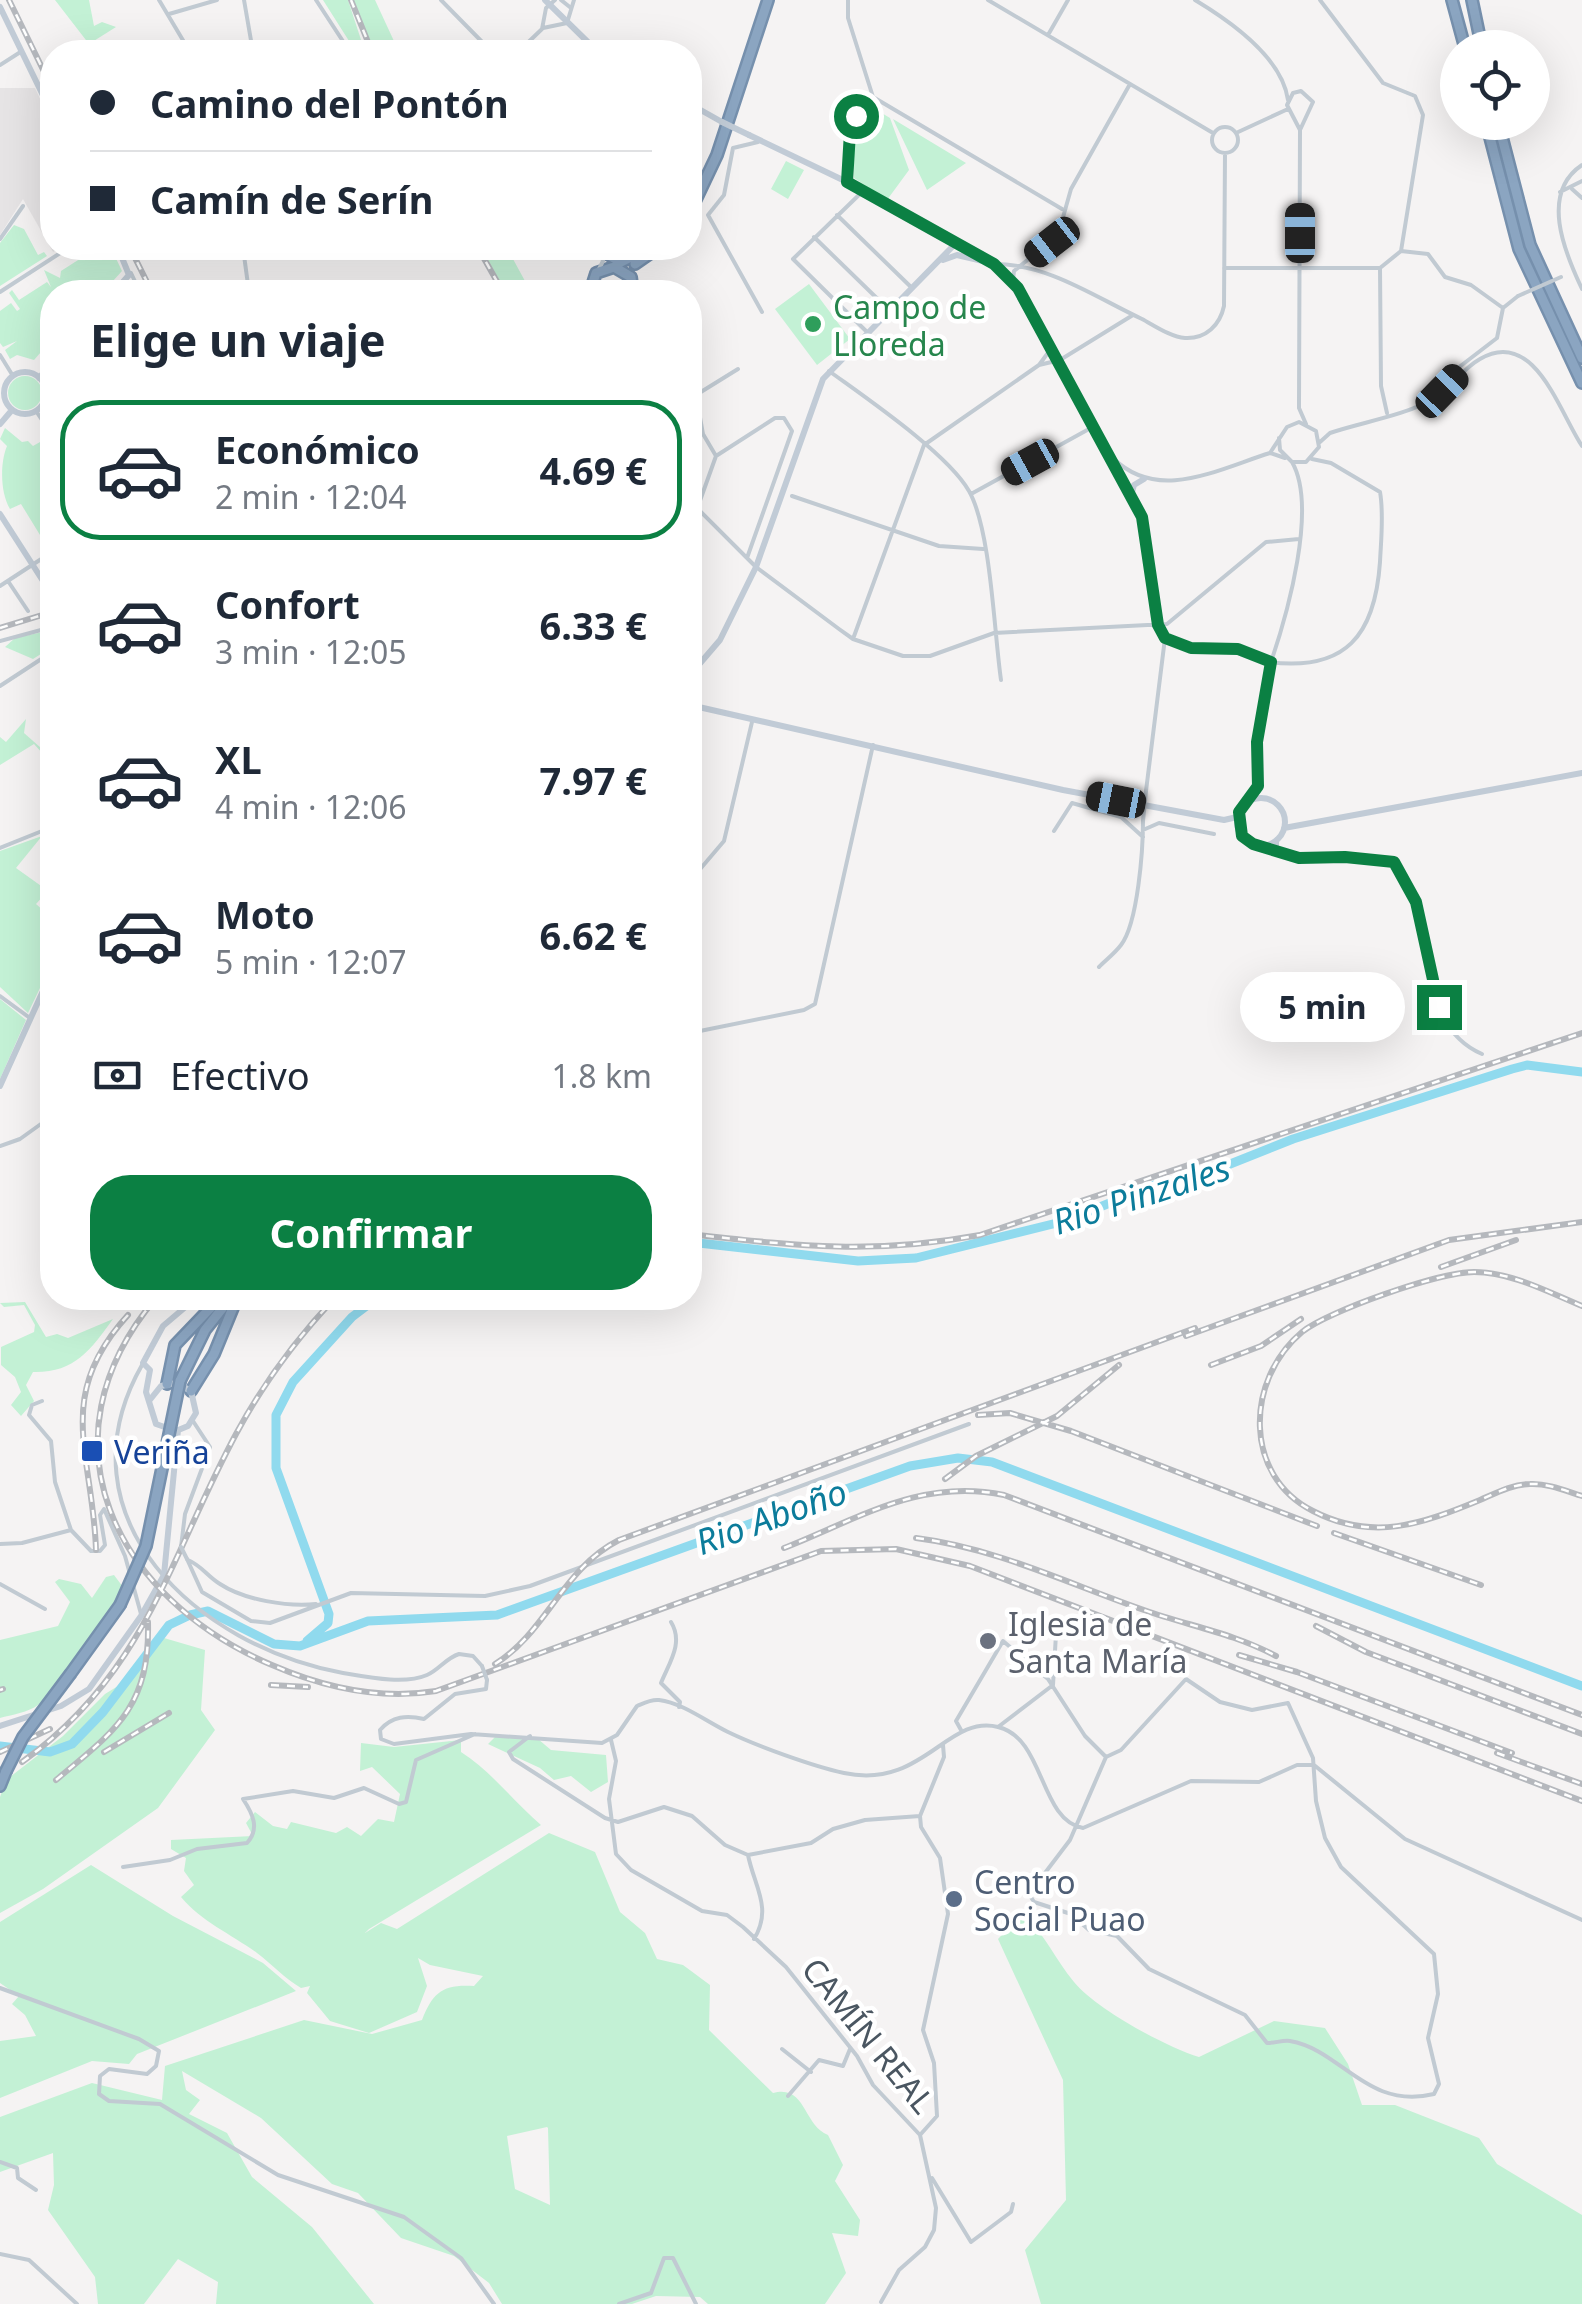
<!DOCTYPE html>
<html lang="es">
<meta charset="utf-8">
<style>
:root{--surface:#fff;--page:#f2f2f3;--text:#1f2937;--muted:#747a83;--line:#e0e1e3;--accent:#0b8043}
body{margin:0;font-family:"Noto Sans",sans-serif;background:var(--page);color:var(--text);height:100vh;display:flex;flex-direction:column;font-size:38px;white-space:nowrap}
*{box-sizing:border-box;margin:0}
p{font-size:32px;color:var(--muted)}
.icon{flex:none;width:55px;height:55px;fill:none;stroke:currentColor;stroke-width:2;stroke-linecap:round;stroke-linejoin:round}
.map{position:relative;flex:1;overflow:hidden}
.side{position:absolute;left:40px;top:280px;width:662px;height:1030px;display:flex;flex-direction:column;background:var(--surface);border-radius:40px;box-shadow:0 10px 40px #0002}
.side>*{flex:none}
.banner{position:absolute;left:40px;top:40px;width:662px;height:220px;border-radius:40px;box-shadow:0 10px 40px #0002;display:grid;align-content:center;height:220px;padding:0 50px;background:var(--surface)}
.tools{position:absolute;left:1440px;top:30px;display:grid;gap:20px}
.tools a{display:grid;place-items:center;width:110px;height:110px;border-radius:50%;background:var(--surface);box-shadow:0 10px 40px #0002;font-size:50px}
.end{position:absolute;width:45px;height:45px;margin:-22px;border:12px solid #0b8043;background:#fff;box-shadow:0 0 0 5px #fff}
.from{border-radius:50%}
.bubble{position:absolute;height:70px;border-radius:35px;background:var(--surface);box-shadow:0 10px 40px #0002;font-size:32px;font-weight:700;line-height:70px;text-align:center}
.car{position:absolute;width:30px;height:60px;margin:-30px -15px;border-radius:12px;box-shadow:0 0 8px 2px #0007;background:linear-gradient(#222 24%,#8ab4d8 0 40%,#222 0 76%,#8ab4d8 0 86%,#222 0)}
.banner b{display:flex;align-items:center;gap:35px;height:95px;font-size:38px}
.banner b+b{border-top:2px solid var(--line)}
.banner i{width:25px;height:25px;background:var(--text)}
ul{padding:0;list-style:none}
li{display:flex;align-items:center;gap:30px;height:140px;margin:0 20px 15px;padding:0 30px;border:5px solid transparent;border-radius:40px}
li div{flex:1}
li b{display:block;font-size:38px}
li em{font-style:normal;font-weight:700}
li.on{border-color:var(--accent)}
li>.icon{width:90px;height:90px;stroke-width:1.5}
h2{padding:0 50px;font-size:45px;line-height:120px}
.pay{display:flex;align-items:center;gap:25px;height:110px;padding:0 50px;font-size:38px}
.pay p{margin-inline-start:auto}
.cta{display:flex;gap:20px;margin-top:auto;padding:20px 50px}
.cta a{flex:1;height:115px;border-radius:40px;background:var(--accent);color:#fff;font-size:40px;font-weight:700;line-height:115px;text-align:center}
.map>svg:first-child{display:block}
</style>
<div class="map">
<svg width="1582" height="2304" viewBox="0 0 1582 2304">
<rect width="100%" height="100%" fill="#f5f3f3"/>
<path fill="#e6e4e5" d="M0 88H35L52 124V248H59L53 252 23 199 0 235Z"/>
<path fill="#c3f1d5" fill-rule="evenodd" d="M55 0H89L94 26 102 22 116 27 89 44Z
M323 0H348L365 52H356Z
M353 0H375L399 52H374Z
M870 106 890 118 909 170 887 200 854 178 853 133Z
M893 119 966 163 927 190Z
M786 161 804 170 788 199 771 189Z
M14 225 24 229 38 255 44 252 47 256 0 286V243Z
M86 248H111L122 271 103 292H52V337L48 343 52 352 48 358 41 352 34 360 17 355 10 359 5 350 17 341 3 347 0 343V311L11 303 17 311 20 309 9 293 12 290 19 300 47 282 51 287 44 270 60 278 61 271 89 253Z
M481 248H507L531 292H506Z
M809 284 850 339 817 365 775 309Z
M8 393a17 17 0 1 1 34 0a17 17 0 1 1-34 0Z
M5 428 22 442 28 441 33 446 47 438 52 446 48 457 52 465V496L44 495 45 516 52 527 40 535 21 504 10 509C0 492 0 463 7 446L0 439Z
M52 630V647L33 659 5 647 15 638Z
M26 719 24 733 49 755 52 751V764L34 744 0 765V737L6 742Z
M42 836 16 868 44 888 52 875V896L46 893 36 904 52 918V963L28 1013 0 987V851Z
M0 999 26 1020 0 1079Z
M25 1302 46 1337 57 1334 68 1338 113 1319C90 1351 74 1373 33 1372L26 1385 34 1401 21 1416 11 1405 21 1392 15 1377 1 1365V1347L34 1332 35 1325 24 1305 4 1307 0 1303Z
M114 1575 123 1587C100 1626 73 1674 38 1705 29 1712 11 1715 0 1718V1640L58 1626 70 1602 55 1582 59 1579 81 1584 92 1598 106 1577Z
M164 1638 205 1650 201 1710 215 1730 158 1808 43 1889 0 1913V1797L6 1780 63 1736 105 1694 131 1678 151 1646Z
M495 1737 538 1739 551 1750 606 1755 608 1782 591 1792 571 1776 554 1780 540 1768 488 1744Z
M461 1740V1752C491 1771 513 1801 541 1825L369 1929 365 1933 381 1923 397 1929 549 1833 595 1852 620 1912 645 1933 657 1959 683 1965 710 1985 709 2030 773 2093C806 2084 803 2125 828 2135L843 2165 835 2181 860 2220 858 2236 832 2233 846 2273 825 2304H708L700 2297 656 2296 632 2304H502L489 2283 454 2256 401 2238 358 2193 332 2184 261 2118 182 2071 186 2090 200 2100 189 2114 227 2133 252 2177 312 2227 374 2304H216L218 2282 178 2259 144 2304H98L95 2277 48 2210 54 2185 53 2153 0 2172V2117L92 2083 162 2100 165 2066 304 2020 372 2034 422 2020C433 1992 443 1984 474 1986L483 1976 430 1965 418 1958 427 1986 417 2012 369 2033 330 2021 307 1993 310 1986 301 1988C284 1978 273 1965 257 1953 231 1934 202 1922 181 1897L194 1885 184 1871 186 1858 171 1849V1840L253 1836 246 1823 255 1812 273 1826 287 1829 291 1822 336 1833 347 1827 361 1836 378 1819 394 1822 400 1794 372 1767 360 1771 361 1743 394 1747ZM547 2127 548 2128 550 2205 515 2189 507 2136Z
M91 1865 173 1916 263 1963 296 1991 137 2054 129 2064 92 2061 0 2098V2041L36 2036 25 2015 12 2004 19 1996 0 1983V1922Z
M1023 1913C1046 1936 1055 1959 1074 1982 1096 2009 1166 2047 1199 2057L1274 2021 1325 2028 1348 2064 1362 2105H1395L1479 2138 1497 2164 1582 2215V2304H1041L1025 2250 1066 2200 1063 2080 998 1939Z"/>
<g fill="none" stroke-linecap="round" stroke-linejoin="round">
<path stroke="#90daee" stroke-width="9" d="M690 1242 858 1261 916 1258 1065 1221 1162 1182 1195 1178 1293 1139 1512 1069 1527 1065 1582 1072
M307 1641 328 1623 329 1614 276 1468V1415L293 1382 352 1317 377 1298
M0 1746 50 1752 72 1744 103 1712 169 1625 190 1615 208 1611 274 1644 300 1646 368 1621 497 1615 910 1466 958 1458 992 1462 1582 1686"/>
<g stroke="#7690ad" stroke-width="14">
<path id="highway" d="M1452 0 1465 48
M1472 0 1482 48
M1486 122 1519 249 1582 383
M1498 122 1530 245 1582 358
M690 212 717 155 768 0
M602 251 621 262 649 248
M635 264 658 248
M590 292 596 273 614 267 631 277 633 292
M180 1381 205 1330 229 1300
M167 1384 175 1345 220 1298
M191 1391 214 1354 237 1298
M71 1673 120 1605
M0 1786 6 1771"/>
</g>
<path stroke="#c1cad2" stroke-width="4" d="M159 0 190 52
M244 0 253 52
M316 0 350 52
M441 0 492 52
M561 0 571 8
M988 0 1213 133
M1195 0C1230 21 1282 57 1288 100
M1320 0 1383 83 1415 96 1423 115 1401 251 1380 268
M169 14 217 0
M543 28 567 23 574 0
M1048 35 1068 0
M518 52 542 29 546 8 555 0
M0 65 22 51
M873 97 1062 209
M1212 140a13 13 0 1 1 26 0a13 13 0 1 1-26 0Z
M1300 130 1287 105 1293 93 1301 91 1313 102 1300 130 1299 408 1306 424
M1236 133 1288 109
M758 142 733 148 724 195 708 215 762 312
M1582 165C1540 193 1564 251 1582 289
M847 182C859 153 839 118 873 97L848 18V0
M1572 189 1582 198
M863 191 793 259 867 332
M1560 192 1582 181
M837 215 912 288
M814 237 889 310
M0 239 23 206
M243 248 249 292
M1401 251 1428 254 1445 277 1471 285 1503 308
M995 264C1048 264 1095 297 1142 319 1155 326 1171 337 1185 338 1206 339 1220 325 1224 306L1225 153
M1224 268H1380
M1380 268 1381 386 1387 413
M598 271 603 261 599 248
M131 273 140 292
M1013 280 1014 271 1058 235 1071 189 1130 84
M0 292 68 248
M1503 308 1518 296
M0 355 13 376
M1039 365 1060 360 1133 315
M829 371C866 398 947 453 969 491 991 530 994 632 1001 680
M1457 376 1454 371 1497 338 1503 308
M36 411 52 435
M1320 442 1330 433C1362 422 1404 416 1433 399 1451 388 1462 369 1480 359 1534 327 1559 411 1582 446
M1106 451 1145 524 1158 625 1165 638C1187 656 1214 643 1240 649 1250 652 1258 660 1268 662 1346 672 1375 635 1380 562 1381 540 1384 514 1380 492L1331 463 1312 459
M1270 453 1287 427 1299 422 1316 431 1319 447 1306 462H1292L1280 450 1279 438
M716 456 703 434 696 395 738 369
M1113 458C1158 503 1218 469 1270 453L1285 458
M971 494 1089 429
M792 496 939 546 983 549
M690 501 756 567 839 629 853 639 903 656H930L994 633 1167 624 1266 542 1299 539
M697 509 716 456 775 418H784L792 431 747 558
M8 581 28 611
M0 586 52 552
M853 639 924 445 1039 365 1050 350
M0 641 52 627
M1271 662C1287 615 1318 507 1292 462
M0 686 52 652
M1146 791 1165 638
M1143 830 1159 823 1214 834
M1054 831 1072 803 1121 817 1143 837
M1266 845C1310 863 1348 854 1394 862 1437 917 1410 1023 1482 1054
M0 848 52 827
M1277 850V839
M690 881 724 841 752 722
M1099 967C1106 960 1115 953 1121 945 1138 923 1143 849 1143 821
M0 996 30 1018
M690 1033 804 1010 815 1004 873 745
M0 1146 20 1139 52 1116
M142 1365C55 1518 199 1647 343 1673 367 1677 404 1685 427 1675 439 1670 446 1658 459 1654L473 1656 482 1666
M42 1401 32 1405 29 1415 51 1441 55 1482 71 1530
M0 1544 22 1543 71 1530 91 1551H100L105 1545 100 1515 104 1509 125 1556 141 1614
M181 1547 185 1514 210 1447 193 1421
M187 1559 202 1592 251 1621 270 1623 351 1593 485 1596 530 1586 969 1424
M188 1560C202 1566 207 1576 220 1584 244 1600 288 1607 316 1604
M0 1584 45 1609
M671 1622C684 1643 669 1663 661 1683L680 1702 679 1707
M487 1680 486 1689 455 1694 424 1719C407 1715 392 1716 380 1730L381 1739 394 1744 471 1734 602 1743 617 1735 637 1706C644 1703 651 1699 659 1700 683 1703 707 1722 728 1732 757 1746 812 1766 844 1773 923 1790 947 1714 998 1727 1045 1738 1039 1820 1083 1828L1191 1781 1259 1782 1297 1765H1314L1405 1839 1582 1920
M1053 1685 1056 1634 1082 1624
M998 1727 1053 1685
M961 1730 956 1721 1003 1641 1048 1679 1085 1736 1106 1757 1121 1750 1186 1679 1220 1702 1252 1710 1288 1703 1313 1758 1316 1801 1325 1838 1341 1867 1434 1954 1438 1994 1428 2038 1439 2084 1434 2094C1366 2110 1342 2050 1290 2041 1283 2040 1275 2043 1267 2043L1245 2015 1149 1969 1117 1936 1089 1930 1071 1914 1034 1902 1029 1894 1070 1840 1106 1757
M530 1736 509 1752 513 1759 605 1818 618 1822 664 1807 692 1816 725 1845 748 1855
M611 1740 616 1761 609 1799 616 1854 631 1870 702 1911 727 1915 743 1927 786 1967 857 2056 873 2085 920 2135 936 2208 934 2230 925 2247 899 2270 881 2302
M748 1855 811 1843 833 1829 865 1820 920 1816
M748 1855C754 1886 773 1908 754 1939
M123 1867 170 1860 197 1849 247 1843C260 1829 253 1814 243 1799L293 1791 334 1798 364 1788 399 1804 406 1802 416 1760 475 1734
M0 1988 139 2039 159 2051 156 2066 147 2074 109 2069 100 2076 99 2094 109 2101 160 2104 278 2175 404 2217 461 2258 494 2304
M782 2049 811 2072
M788 2096 819 2060 843 2066 850 2049
M920 2135 937 2116 934 2063 923 2030 948 1914 940 1858 921 1827 920 1816 944 1757 943 1745
M0 2162 17 2168 18 2178 36 2190
M932 2178 971 2242 1011 2212 1013 2204
M0 2254 29 2260 77 2304
M619 2304 651 2293 664 2258H673L696 2304"/>
<path stroke="#c1cbd6" stroke-width="6" d="M545 0 598 52
M0 7 52 114
M690 104 722 122
M749 135 847 182 1006 273 1106 451
M943 260 957 255 987 262
M114 292 129 275 118 248
M4 393a21 21 0 1 1 42 0a21 21 0 1 1-42 0Z
M39 378 52 363
M0 424 12 410
M1131 496 1134 485 1144 479
M0 514 52 595
M690 675 720 640 756 567 823 379 955 244
M690 705 1063 790 1224 820 1237 817
M1253 798 1257 786V742L1271 662
M1237 822a24 24 0 1 1 48 0a24 24 0 1 1-48 0Z
M1284 828 1582 773
M0 1086 52 971
M149 1401 161 1386 176 1383 191 1391 196 1413 188 1426 176 1431 156 1424 146 1392 150 1370 143 1363 163 1326 196 1298
M0 1726 61 1706 89 1689 141 1616 164 1575 178 1430"/>
<use href="#highway" stroke="#8ba5c1" stroke-width="9"/>
<g stroke="#b5b8bd" stroke-width="6">
<path id="rail" d="M9 0 52 88
M351 0 372 52
M130 248 152 292
M478 248 503 292
M0 628 52 612
M690 1234C798 1246 871 1255 980 1235L1582 1033
M1441 1267 1516 1240
M156 1298C35 1441 116 1599 272 1665 325 1688 379 1700 436 1691L821 1551 896 1549 970 1566 1582 1801
M1582 1306C1548 1292 1511 1272 1474 1272 1439 1272 1328 1311 1302 1332 1245 1380 1243 1476 1313 1511 1373 1542 1422 1524 1480 1500 1496 1493 1513 1484 1530 1484 1547 1483 1566 1491 1582 1496
M1186 1336 1449 1240 1582 1222
M1211 1365 1261 1346 1301 1319
M978 1415 1010 1413 1071 1431 1317 1526
M945 1479 976 1456 1057 1416 1119 1365
M1334 1533 1481 1585
M916 1538C996 1548 1069 1584 1144 1610 1189 1626 1233 1633 1276 1656
M784 1548C860 1518 921 1478 1004 1495L1582 1715
M96 1550C93 1454 53 1397 128 1315
M1316 1626 1366 1652 1582 1734
M1239 1655 1297 1672 1512 1753
M495 1664C547 1632 562 1569 619 1540L1195 1328
M271 1685 308 1687
M0 1690 3 1689
M0 1752 50 1729
M104 1752 169 1713
M1497 1753 1582 1784
M22 1762C145 1674 169 1559 236 1434 263 1384 296 1339 335 1298
M56 1780C116 1730 150 1707 148 1622"/>
</g>
<use href="#rail" stroke="#fff" stroke-width="2.5" stroke-dasharray="8" stroke-linecap="butt"/>
<g stroke="#7690ad" stroke-width="14" stroke-linecap="butt">
<path id="highway-bridge" d="M120 1605 146 1546 180 1381
M6 1771 23 1737 71 1673"/>
</g>
<path stroke="#c1cad2" stroke-width="4" d="M1518 296 1561 277
M1143 821 1146 791
M181 1547 187 1559
M482 1666 487 1680"/>
<path stroke="#c1cbd6" stroke-width="6" d="M722 122 749 135"/>
<use href="#highway-bridge" stroke="#8ba5c1" stroke-width="9"/>
</g>
<g fill="none" stroke-linecap="round" stroke-linejoin="round">
<path stroke="#0b8043" stroke-width="12" d="M856 116 850 132 847 182 994 264 1018 288 1142 517 1158 625 1165 638 1191 648 1238 649 1271 662 1257 742 1258 786 1239 812 1242 836 1253 844 1299 858 1345 857 1394 862 1416 902 1439 1007"/>
</g>
<circle fill="#2e9e5b" stroke="#fff" stroke-width="4" cx="813" cy="324" r="10"/>
<rect fill="#1a4fb4" stroke="#fff" stroke-width="4" x="80" y="1439" width="24" height="24" rx="5"/>
<circle fill="#6b7280" stroke="#fff" stroke-width="4" cx="988" cy="1641" r="10"/>
<circle fill="#5c6f8a" stroke="#fff" stroke-width="4" cx="954" cy="1899" r="10"/>
<g text-anchor="middle" dominant-baseline="central" stroke-width="9" stroke-linejoin="round" paint-order="stroke">
<g font-size="32" fill="#27864d" stroke="#fff" text-anchor="start">
<text x="833" y="306">Campo de<tspan x="833" dy="37">Lloreda</tspan></text>
</g>
<g font-size="32" fill="#164399" stroke="#fff" text-anchor="start">
<text x="114" y="1451">Veriña</text>
</g>
<g font-size="32" fill="#5b616d" stroke="#fff" text-anchor="start">
<text x="1008" y="1623">Iglesia de<tspan x="1008" dy="37">Santa María</tspan></text>
</g>
<g font-size="32" fill="#4e5e75" stroke="#fff" text-anchor="start">
<text x="974" y="1881">Centro<tspan x="974" dy="37">Social Puao</tspan></text>
</g>
<g font-size="32" fill="#4a5661" stroke="#fff">
<text transform="translate(869 2035) rotate(51)">CAMÍN REAL</text>
</g>
<g font-size="35" font-style="italic" fill="#0c7c9b" stroke="#fff">
<text transform="translate(1141 1194) rotate(-18)">Rio Pinzales</text>
<text transform="translate(771 1516) rotate(-20)">Rio Aboño</text>
</g>
</g>
</svg>
<div class="tools">
<a><svg class="icon" aria-label="locate" viewBox="0 0 24 24"><circle cx="12" cy="12" r="6"/><path d="M12 2v4M12 18v4M2 12h4M18 12h4"/></svg></a>
</div>
<i class="end from" style="left:856px;top:116px"></i>
<i class="end" style="left:1439px;top:1007px"></i>
<div class="bubble" style="left:1240px;top:972px;width:165px">5 min</div>
<i class="car" style="left:1300px;top:233px;rotate:0deg"></i>
<i class="car" style="left:1052px;top:242px;rotate:232deg"></i>
<i class="car" style="left:1442px;top:391px;rotate:44deg"></i>
<i class="car" style="left:1030px;top:462px;rotate:241deg"></i>
<i class="car" style="left:1116px;top:800px;rotate:281deg"></i>
<div class="banner">
<b><i class="from"></i>Camino del Pontón</b>
<b><i></i>Camín de Serín</b>
</div>
<section class="side">
<h2>Elige un viaje</h2>
<ul>
<li class="on"><svg class="icon" aria-label="car" viewBox="0 0 24 24"><path d="M5 17H2v-5l4-1 3-4h7l3 4 3 1v5h-3M9 17h6M6 11h13"/><circle cx="7" cy="17" r="2"/><circle cx="17" cy="17" r="2"/></svg><div><b>Económico</b><p>2 min · 12:04</p></div><em>4.69 €</em></li>
<li><svg class="icon" aria-label="car" viewBox="0 0 24 24"><path d="M5 17H2v-5l4-1 3-4h7l3 4 3 1v5h-3M9 17h6M6 11h13"/><circle cx="7" cy="17" r="2"/><circle cx="17" cy="17" r="2"/></svg><div><b>Confort</b><p>3 min · 12:05</p></div><em>6.33 €</em></li>
<li><svg class="icon" aria-label="car" viewBox="0 0 24 24"><path d="M5 17H2v-5l4-1 3-4h7l3 4 3 1v5h-3M9 17h6M6 11h13"/><circle cx="7" cy="17" r="2"/><circle cx="17" cy="17" r="2"/></svg><div><b>XL</b><p>4 min · 12:06</p></div><em>7.97 €</em></li>
<li><svg class="icon" aria-label="car" viewBox="0 0 24 24"><path d="M5 17H2v-5l4-1 3-4h7l3 4 3 1v5h-3M9 17h6M6 11h13"/><circle cx="7" cy="17" r="2"/><circle cx="17" cy="17" r="2"/></svg><div><b>Moto</b><p>5 min · 12:07</p></div><em>6.62 €</em></li>
</ul>
<div class="pay"><svg class="icon" aria-label="cash" viewBox="0 0 24 24"><path d="M3 7h18v10H3z"/><circle cx="12" cy="12" r="2"/></svg>Efectivo<p>1.8 km</p></div>
<div class="cta"><a>Confirmar</a></div>
</section>
</div>
